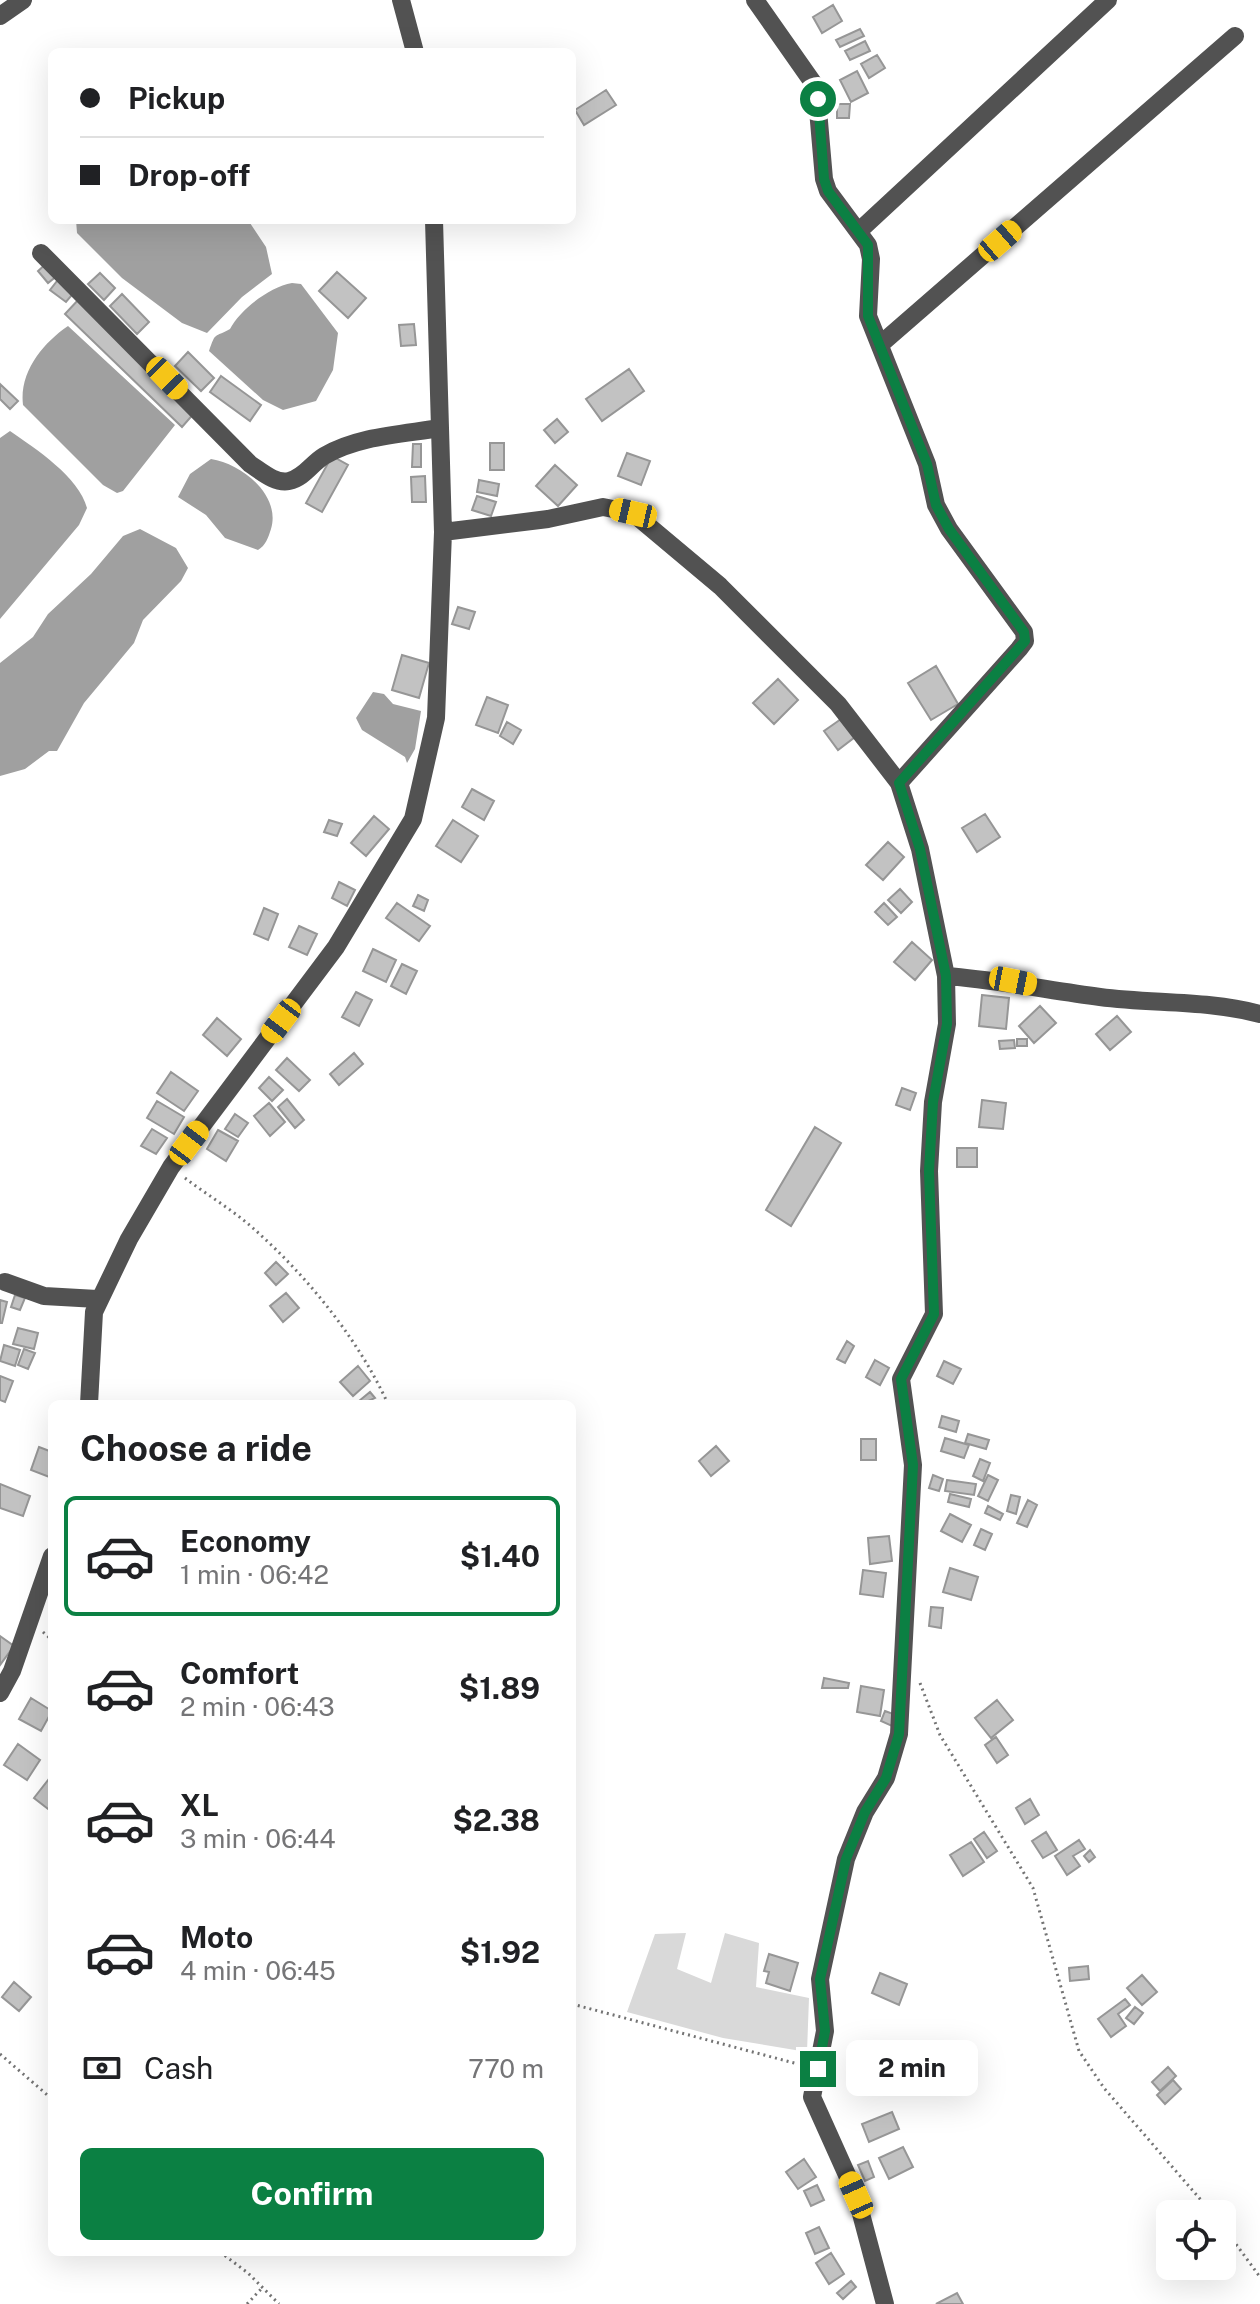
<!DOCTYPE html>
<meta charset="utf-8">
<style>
:root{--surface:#fff;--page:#f6f6f6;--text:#202124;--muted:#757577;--line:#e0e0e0;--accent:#0b8043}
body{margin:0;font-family:"Public Sans",sans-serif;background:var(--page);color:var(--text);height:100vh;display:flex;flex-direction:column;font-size:30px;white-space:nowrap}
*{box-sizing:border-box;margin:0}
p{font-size:26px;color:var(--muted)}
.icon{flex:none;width:44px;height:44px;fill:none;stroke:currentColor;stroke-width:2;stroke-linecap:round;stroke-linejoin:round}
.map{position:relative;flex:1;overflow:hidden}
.sheet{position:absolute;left:48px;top:1400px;width:528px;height:856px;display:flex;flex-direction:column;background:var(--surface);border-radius:12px;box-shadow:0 8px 32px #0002}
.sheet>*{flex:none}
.banner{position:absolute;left:48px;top:48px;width:528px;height:176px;border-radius:12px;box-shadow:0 8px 32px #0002;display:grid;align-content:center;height:176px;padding:0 32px;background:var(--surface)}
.fabs{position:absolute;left:1156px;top:2200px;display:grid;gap:16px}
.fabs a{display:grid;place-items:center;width:80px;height:80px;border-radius:12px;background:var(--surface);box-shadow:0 8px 32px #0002;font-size:40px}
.end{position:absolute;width:36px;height:36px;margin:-18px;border:10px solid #0b8043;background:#fff;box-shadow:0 0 0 4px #fff}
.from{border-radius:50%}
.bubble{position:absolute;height:56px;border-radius:12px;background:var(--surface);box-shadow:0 8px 32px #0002;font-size:26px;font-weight:700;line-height:56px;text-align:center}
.car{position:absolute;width:24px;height:48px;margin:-24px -12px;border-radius:10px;box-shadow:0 0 6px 2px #0007;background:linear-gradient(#f5c518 24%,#345 0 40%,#f5c518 0 76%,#345 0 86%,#f5c518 0)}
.banner b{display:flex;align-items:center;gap:28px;height:76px;font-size:30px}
.banner b+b{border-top:2px solid var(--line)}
.banner i{width:20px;height:20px;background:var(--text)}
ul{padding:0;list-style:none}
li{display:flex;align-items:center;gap:24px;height:120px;margin:0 16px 12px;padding:0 16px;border:4px solid transparent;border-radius:12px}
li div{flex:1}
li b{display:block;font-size:30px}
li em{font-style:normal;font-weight:700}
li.on{border-color:var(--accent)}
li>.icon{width:72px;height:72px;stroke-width:1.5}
h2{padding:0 32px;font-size:36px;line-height:96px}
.pay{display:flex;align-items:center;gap:20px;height:88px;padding:0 32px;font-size:30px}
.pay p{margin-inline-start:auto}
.action{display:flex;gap:16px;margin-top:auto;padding:16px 32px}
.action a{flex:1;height:92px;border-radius:12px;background:var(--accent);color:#fff;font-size:32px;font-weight:700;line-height:92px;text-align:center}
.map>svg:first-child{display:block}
</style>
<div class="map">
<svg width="1260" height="2304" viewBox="0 0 1260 2304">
<rect width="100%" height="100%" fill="#fff"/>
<path fill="#d9d9d9" d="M686 1933 677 1969 711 1983 725 1933 759 1943 756 1987 809 1998 807 2052 723 2038 627 2012 655 1934Z"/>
<path fill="#a0a0a0" d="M76 220H248L266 247 272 274 242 297 207 333 182 323 122 278 77 233Z
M292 283 301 284 338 333 333 370 316 401 283 410 263 400 209 351C216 331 214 338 230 329 240 310 269 287 292 283Z
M68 326 175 425 123 491 117 493 103 485 23 405C19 372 43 343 68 326Z
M10 431C36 449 79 477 87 508L79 525 0 619V438Z
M211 459C243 464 281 496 271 529 268 538 266 545 258 550L225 538 206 515 178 497 190 474Z
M140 529 176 548 188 568 181 581 143 620 134 643 84 703 57 751H49L25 769 0 776V663L33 637 48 614 91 574 123 536Z
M373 692 384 694 393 704 421 711 415 749 407 763 405 757 362 730 356 718Z"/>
<path fill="#c2c2c2" stroke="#969696" stroke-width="2" d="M833 5 842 21 822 33 813 17Z
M860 29 864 36 840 47 836 40Z
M865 41 870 51 850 60 845 51Z
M877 55 885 68 869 78 861 64Z
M857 71 868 93 851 102 840 80Z
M606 90 616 105 584 125 575 110Z
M837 104H850L849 118H837Z
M48 262 58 275 48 283 38 271Z
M337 272 366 298 348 318 319 291Z
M100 273 115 288 104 300 88 284Z
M61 276 77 289 66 302 50 290Z
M122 294 149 322 137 334 110 306Z
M80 298 196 411 182 427 65 314Z
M414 324 416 345 401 346 399 325Z
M188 352 214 378 201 391 175 366Z
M629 369 644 391 602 421 586 399Z
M221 376 261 405 250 421 210 392Z
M0 384 18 401 10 409 0 399Z
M557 419 568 432 555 443 544 430Z
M490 443H504V470H490Z
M413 444H421V467H412Z
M627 453 650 461 641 485 618 476Z
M332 456 348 465 322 512 306 503Z
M555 465 577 485 558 506 536 486Z
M425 476 426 502H412L411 477Z
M479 480 499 484 497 496 477 492Z
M477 496 496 502 491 516 472 510Z
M458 607 475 612 469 629 452 624Z
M402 655 429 663 419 698 392 690Z
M936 666 958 704 931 720 908 683Z
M778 679 798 700 774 724 753 703Z
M487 697 508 705 498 733 476 725Z
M841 719 855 737 838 750 824 731Z
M507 722 521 730 513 744 500 736Z
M472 789 494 801 484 820 462 807Z
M985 814 1000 837 977 852 962 828Z
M374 816 389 829 366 856 351 843Z
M329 820 342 824 337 836 324 832Z
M453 820 478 836 461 862 436 846Z
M888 842 904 857 883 880 866 865Z
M339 882 355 890 347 906 332 898Z
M900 889 912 902 901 913 888 900Z
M418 895 428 900 424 911 413 906Z
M397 903 430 926 419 941 386 918Z
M884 903 897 917 888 925 875 912Z
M264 908 278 914 268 940 254 934Z
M299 926 317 934 307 955 289 947Z
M912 942 932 960 915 980 894 962Z
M373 949 396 960 386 982 363 971Z
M402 964 417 971 406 994 391 986Z
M356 992 372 1000 359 1026 342 1017Z
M982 995 1009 998 1006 1029 979 1026Z
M1040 1006 1056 1023 1034 1043 1019 1026Z
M1117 1016 1131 1032 1110 1050 1096 1034Z
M217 1018 241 1039 227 1056 203 1035Z
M1017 1039H1027V1046H1017Z
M1014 1040 1015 1048 1000 1049 999 1041Z
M354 1053 363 1064 339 1085 330 1074Z
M287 1058 310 1080 299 1091 276 1070Z
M171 1072 198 1091 184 1111 157 1093Z
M269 1077 283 1090 272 1101 259 1088Z
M902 1088 916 1093 910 1110 896 1105Z
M287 1099 304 1120 295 1128 278 1107Z
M982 1100 1006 1103 1003 1129 979 1127Z
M157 1101 184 1117 174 1134 147 1118Z
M269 1103 285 1122 270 1136 254 1116Z
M235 1114 248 1123 238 1137 225 1129Z
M815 1127 841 1143 791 1226 766 1210Z
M152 1129 167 1138 156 1154 141 1146Z
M218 1130 238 1141 226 1161 207 1149Z
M957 1148H977V1167H957Z
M276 1262 288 1274 276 1285 265 1273Z
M286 1293 299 1308 283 1322 270 1306Z
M15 1295 25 1298 20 1310 11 1307Z
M0 1300 7 1302 2 1323H0Z
M18 1328 38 1333 34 1349 13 1344Z
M847 1341 854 1346 845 1363 837 1359Z
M4 1345 20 1350 15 1366 0 1361Z
M24 1349 35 1353 28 1369 18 1365Z
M875 1360 889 1368 880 1385 866 1377Z
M944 1361 961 1369 953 1384 937 1376Z
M358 1366 370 1381 353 1396 340 1382Z
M0 1376 13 1381 5 1402 0 1400Z
M370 1392 375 1398 362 1404 359 1401Z
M942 1416 959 1421 956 1432 939 1427Z
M968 1434 989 1440 986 1449 965 1443Z
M945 1438 969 1445 964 1458 941 1451Z
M861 1439H876V1460H861Z
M716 1446 729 1461 711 1476 699 1461Z
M39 1447 52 1452V1478L31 1470Z
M980 1459 990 1463 983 1481 973 1476Z
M933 1475 943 1479 939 1491 929 1488Z
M988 1475 998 1480 988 1501 978 1496Z
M947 1480 976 1484 974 1495 945 1491Z
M0 1484 30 1496 23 1516 0 1508Z
M950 1494 971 1499 969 1507 948 1502Z
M1011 1495 1020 1497 1016 1514 1007 1511Z
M1028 1500 1037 1505 1027 1527 1017 1523Z
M988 1506 1003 1514 1000 1520 985 1513Z
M950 1514 971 1525 962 1542 941 1531Z
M981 1529 992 1534 985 1550 974 1545Z
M889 1536 892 1561 870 1564 868 1538Z
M950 1568 978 1577 971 1600 943 1592Z
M863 1570 886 1573 883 1597 860 1594Z
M931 1607 943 1608 941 1628 929 1626Z
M0 1636 14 1646 0 1665Z
M824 1678 849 1683 848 1688H822Z
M861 1686 884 1690 880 1716 857 1712Z
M31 1698 52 1711 41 1731 19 1719Z
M997 1700 1013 1720 991 1738 975 1718Z
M885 1711 896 1715 892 1726 881 1721Z
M996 1737 1008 1755 997 1763 985 1745Z
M18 1744 40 1760 27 1780 4 1765Z
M52 1775V1812L34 1798Z
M1030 1799 1039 1815 1025 1824 1016 1808Z
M984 1832 997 1851 987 1858 974 1839Z
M1046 1832 1057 1850 1043 1858 1032 1841Z
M1079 1840 1085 1849 1073 1856 1080 1866 1067 1875 1055 1856Z
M971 1842 984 1862 963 1876 950 1855Z
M1090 1850 1095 1857 1089 1862 1084 1856Z
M769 1954 798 1963 790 1991 766 1983 769 1972 764 1971Z
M1088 1966 1089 1979 1070 1981 1069 1968Z
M880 1973 907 1984 899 2005 872 1993Z
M1142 1975 1157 1992 1142 2005 1127 1988Z
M14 1982 31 1997 19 2011 2 1997Z
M1125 1999 1130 2005 1118 2014 1126 2026 1111 2037 1098 2019Z
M1135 2007 1143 2013 1134 2024 1126 2018Z
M1168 2067 1176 2076 1160 2091 1152 2082Z
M1173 2080 1181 2089 1165 2104 1157 2095Z
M892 2112 899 2129 869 2142 862 2124Z
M903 2147 913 2167 889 2179 879 2158Z
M804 2159 816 2177 798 2189 786 2172Z
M868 2161 874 2177 865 2181 858 2165Z
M817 2185 824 2200 811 2206 804 2191Z
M819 2227 829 2248 815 2254 806 2233Z
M831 2253 844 2274 829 2284 816 2263Z
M851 2281 856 2287 843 2299 837 2293Z
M957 2293 963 2304H936Z"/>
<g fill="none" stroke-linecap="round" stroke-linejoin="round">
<path stroke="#747474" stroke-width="3" stroke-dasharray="2 4" stroke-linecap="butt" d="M185 1178C207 1195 233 1210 254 1229 307 1276 359 1340 388 1404
M43 1632 52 1640
M920 1683 940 1735 1033 1888 1079 2051 1104 2088 1213 2214
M572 2004 798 2064
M0 2054 52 2099
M1222 2225 1260 2277
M220 2252 248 2273 279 2304
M247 2304 262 2288"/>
<path stroke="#525252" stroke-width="18" d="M401 0 415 52
M755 0 816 87 824 179 828 191 868 245 871 259 868 316 927 464 936 505 949 529 1024 632 1025 641 1019 649 899 783
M0 16 23 0
M859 231 1108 0
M41 253 250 464C261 471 275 484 289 481 304 478 312 463 324 456 357 436 404 434 440 428
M882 343 1235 36
M443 532 548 519 603 507 633 513 720 586 838 704 899 783 920 849 946 976 947 1024 933 1102 929 1171 934 1314 901 1379 913 1465 899 1734 886 1778 865 1812 846 1859 820 1979 825 2031 812 2097 856 2195 885 2304
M946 976C999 980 1047 990 1100 997 1154 1004 1207 1000 1260 1014
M5 1282 44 1296 97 1299
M89 1404 94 1312 129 1239 171 1167 336 947 413 819 436 718 443 532 434 220
M0 1693 12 1671 52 1556"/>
</g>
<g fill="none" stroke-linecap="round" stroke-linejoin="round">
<path stroke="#0b8043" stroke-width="10" d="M818 99 824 179 828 191 868 245V316L927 464 936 505 949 529 1024 632 1025 641 899 783 920 849 946 976 947 1024 933 1102 929 1171 934 1314 901 1379 913 1465 899 1734 886 1778 865 1812 846 1859 820 1979 825 2031 818 2069"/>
</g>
</svg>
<div class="fabs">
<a><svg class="icon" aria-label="locate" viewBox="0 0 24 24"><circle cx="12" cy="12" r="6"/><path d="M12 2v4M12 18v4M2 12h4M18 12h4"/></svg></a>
</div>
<i class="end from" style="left:818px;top:99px"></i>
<i class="end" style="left:818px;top:2069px"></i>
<div class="bubble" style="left:846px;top:2040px;width:132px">2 min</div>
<i class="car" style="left:1000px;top:241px;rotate:49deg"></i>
<i class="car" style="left:167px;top:378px;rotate:136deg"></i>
<i class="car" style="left:633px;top:513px;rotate:283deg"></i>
<i class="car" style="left:1013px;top:981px;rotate:101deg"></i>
<i class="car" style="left:281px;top:1021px;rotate:217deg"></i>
<i class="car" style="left:189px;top:1143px;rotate:37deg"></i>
<i class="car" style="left:856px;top:2195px;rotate:336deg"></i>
<div class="banner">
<b><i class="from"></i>Pickup</b>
<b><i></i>Drop-off</b>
</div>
<section class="sheet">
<h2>Choose a ride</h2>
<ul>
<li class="on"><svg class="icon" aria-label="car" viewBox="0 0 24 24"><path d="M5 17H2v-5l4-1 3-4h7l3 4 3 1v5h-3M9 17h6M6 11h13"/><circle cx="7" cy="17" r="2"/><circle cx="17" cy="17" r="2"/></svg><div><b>Economy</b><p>1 min · 06:42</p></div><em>$1.40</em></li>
<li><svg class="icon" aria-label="car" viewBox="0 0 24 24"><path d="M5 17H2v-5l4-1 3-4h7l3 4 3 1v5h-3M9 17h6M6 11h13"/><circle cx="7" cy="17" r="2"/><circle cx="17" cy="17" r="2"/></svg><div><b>Comfort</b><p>2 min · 06:43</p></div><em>$1.89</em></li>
<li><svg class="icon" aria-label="car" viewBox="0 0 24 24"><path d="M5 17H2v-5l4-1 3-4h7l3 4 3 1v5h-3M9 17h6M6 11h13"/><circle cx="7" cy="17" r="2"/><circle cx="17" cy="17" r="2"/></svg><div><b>XL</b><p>3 min · 06:44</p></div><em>$2.38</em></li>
<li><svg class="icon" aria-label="car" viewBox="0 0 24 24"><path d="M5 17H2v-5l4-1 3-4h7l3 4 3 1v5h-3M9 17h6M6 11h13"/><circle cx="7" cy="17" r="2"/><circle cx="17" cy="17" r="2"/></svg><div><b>Moto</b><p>4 min · 06:45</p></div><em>$1.92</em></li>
</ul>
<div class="pay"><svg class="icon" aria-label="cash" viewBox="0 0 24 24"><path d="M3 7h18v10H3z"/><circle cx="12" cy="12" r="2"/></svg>Cash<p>770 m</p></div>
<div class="action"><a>Confirm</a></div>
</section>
</div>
